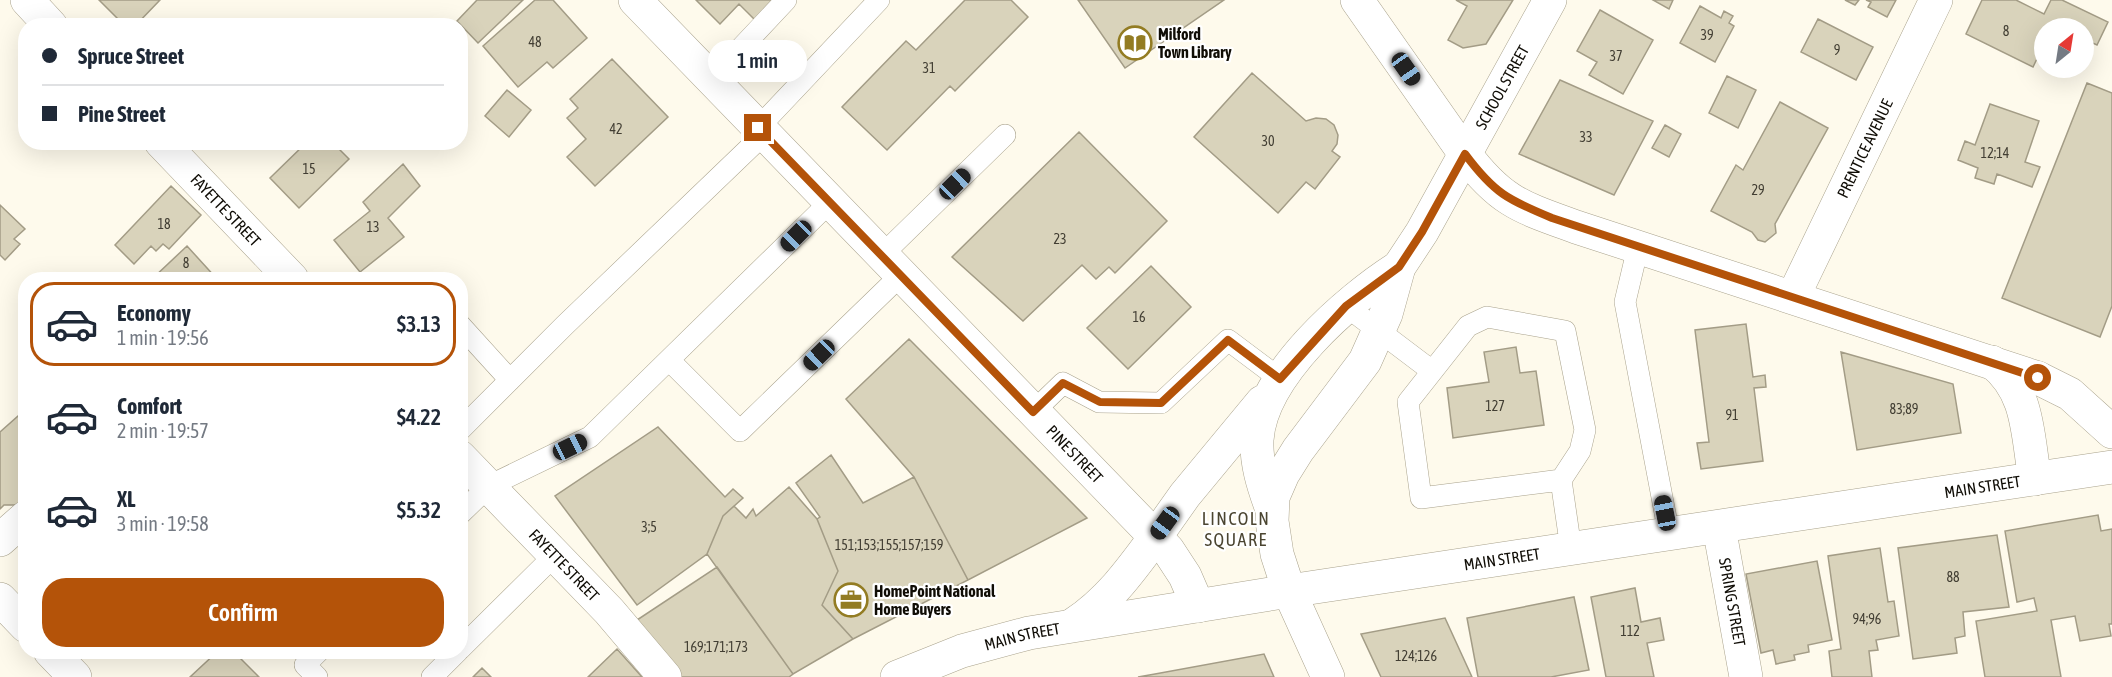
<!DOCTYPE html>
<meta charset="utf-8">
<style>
:root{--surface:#fff;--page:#f2f2f3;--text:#1f2937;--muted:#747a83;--line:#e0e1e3;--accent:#b45309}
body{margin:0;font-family:"Asap Condensed",sans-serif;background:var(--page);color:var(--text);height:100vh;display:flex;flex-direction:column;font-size:22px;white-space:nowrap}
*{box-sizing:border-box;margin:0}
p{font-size:20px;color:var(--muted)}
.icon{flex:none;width:33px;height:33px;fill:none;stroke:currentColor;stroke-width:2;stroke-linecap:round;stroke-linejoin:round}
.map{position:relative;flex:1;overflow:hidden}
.details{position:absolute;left:18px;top:272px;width:450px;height:387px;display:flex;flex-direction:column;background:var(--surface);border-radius:24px;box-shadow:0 6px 24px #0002}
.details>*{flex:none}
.top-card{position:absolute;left:18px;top:18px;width:450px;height:132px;border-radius:24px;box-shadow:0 6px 24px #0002;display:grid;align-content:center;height:132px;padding:0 24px;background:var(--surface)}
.needle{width:39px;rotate:30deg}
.tools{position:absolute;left:2034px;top:18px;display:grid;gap:12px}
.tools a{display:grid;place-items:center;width:60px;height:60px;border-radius:50%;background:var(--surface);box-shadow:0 6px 24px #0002;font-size:30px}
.end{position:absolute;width:27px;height:27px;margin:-14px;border:8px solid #b45309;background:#fff;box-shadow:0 0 0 3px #fff}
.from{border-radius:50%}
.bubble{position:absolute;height:42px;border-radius:21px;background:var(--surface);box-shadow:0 6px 24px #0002;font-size:20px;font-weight:600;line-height:42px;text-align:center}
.car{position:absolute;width:18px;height:36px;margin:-18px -9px;border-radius:8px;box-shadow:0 0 4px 2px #0007;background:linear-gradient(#222 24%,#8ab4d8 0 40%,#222 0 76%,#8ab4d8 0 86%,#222 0)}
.top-card b{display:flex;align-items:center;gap:21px;height:57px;font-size:22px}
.top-card b+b{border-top:2px solid var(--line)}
.top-card i{width:15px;height:15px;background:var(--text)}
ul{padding:10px 0 0;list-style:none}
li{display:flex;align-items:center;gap:18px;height:84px;margin:0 12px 9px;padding:0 12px;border:3px solid transparent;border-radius:24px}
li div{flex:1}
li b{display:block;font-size:22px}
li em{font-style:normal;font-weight:600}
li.selected{border-color:var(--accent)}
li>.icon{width:54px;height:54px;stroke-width:1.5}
.cta{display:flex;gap:12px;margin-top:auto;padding:12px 24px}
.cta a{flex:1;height:69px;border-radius:24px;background:var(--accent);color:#fff;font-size:24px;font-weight:600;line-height:69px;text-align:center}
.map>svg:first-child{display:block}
</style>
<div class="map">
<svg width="2112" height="677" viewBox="0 0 2112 677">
<rect width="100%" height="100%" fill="#fefaec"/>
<path fill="#d9d3bb" stroke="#a39c86" stroke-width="1.5" d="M99 0H160L135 26H125Z
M477 0H523L478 43 457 21Z
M535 0H553L587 38 553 68 547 62 518 87 483 46Z
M696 0H777L756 21 739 4 720 24Z
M965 0H1011L1028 17 955 91 950 86 887 150 842 107 906 41 916 50Z
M1078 0H1224L1125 68Z
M1456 0H1513L1486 44 1463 48 1448 40 1467 6Z
M1653 0H1673L1669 9Z
M1845 0H1859L1855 5Z
M1866 0H1896L1887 17 1868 7 1871 2Z
M1982 0H2016L2044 14 2051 0H2062L2108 22 2097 45 2084 39V28H2062L2054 24 2052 28H2044V44L2033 67 1966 34Z
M1700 6 1721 18 1724 11 1733 16 1729 23 1734 26 1715 62 1680 43Z
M1600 10 1653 40 1623 94 1589 75 1597 62 1577 51Z
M1818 19 1873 47 1856 80 1801 52Z
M612 59 668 117 595 186 567 157 586 139 567 118 578 108 570 99Z
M1252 73 1306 121 1316 118 1326 119 1334 125 1338 135 1337 144 1332 151 1340 157 1315 189 1306 182 1278 213 1194 137Z
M1727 76 1756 90 1738 128 1709 113Z
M1560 80 1653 121 1614 195 1519 154Z
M2087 83 2112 93V306L2100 337 2002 298Z
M507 90 531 110 509 137 485 116Z
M1780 102 1828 128 1775 224 1776 233 1765 242 1758 240 1752 232 1711 211 1736 165 1743 170Z
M1990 104 2039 121 2025 162 2040 167 2032 187 1997 174 1994 184 1975 178 1978 168 1958 160 1965 141 1975 145Z
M1665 125 1681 134 1669 157 1652 148Z
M1079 132 1167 221 1115 273 1109 267 1096 279 1082 265 1023 321 952 257Z
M307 142H332L349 159 299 208 270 178Z
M403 164 420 186 388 218 404 237 360 272 334 240 370 211 363 202Z
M171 186 201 215 169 249 163 244 156 251 151 246 134 264 115 245Z
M0 205 25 229 14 239 20 244 5 260 0 255Z
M187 246 217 279H152Z
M1151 266 1191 307 1128 369 1087 328Z
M1746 324 1753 377 1765 375 1766 387 1754 388 1763 461 1701 469 1697 443 1709 442 1695 330Z
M909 339 1087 518 968 580 914 477 846 399Z
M1516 347 1520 373 1536 371 1544 425 1453 438 1447 388 1489 382 1484 352Z
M1841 352 1953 384 1961 433 1857 450Z
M26 409V498L18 505H4L0 509V432Z
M658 427 725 497 733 489 743 498 723 516 707 554 637 605 555 496Z
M831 455 863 503 914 477 968 580 853 639 822 605 838 571 817 519 820 517 796 483Z
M789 487 817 519 838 571 822 605 853 639 793 674 707 554 723 516 734 506 746 518 753 509 756 516Z
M2098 515 2101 531 2112 529V624H2109L2111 636 2080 641 2075 616 2051 620 2061 677H1985L1976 621 2037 611 2034 598 2017 602 2005 531Z
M1997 535 2009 607 1963 612 1965 636 1955 638 1957 653 1913 659 1898 548Z
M1880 548 1888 602 1894 601 1899 636 1876 640 1878 650 1869 651 1872 677H1832L1829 651 1841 649 1828 556Z
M1817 561 1832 640 1808 645 1809 652 1794 655 1795 660 1776 664 1773 650 1761 653 1746 574Z
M717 567 793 674 789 677H680L637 620Z
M1635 588 1641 622 1660 618 1664 640 1647 643 1654 677H1606L1591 597Z
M1574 597 1589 670 1551 677H1478L1467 618Z
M1445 618 1472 677H1381L1361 634Z
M617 649 642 677H588Z
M218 651H233L259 677H190Z
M1264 654 1274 677H1138L1155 674Z
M482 668 491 677H473Z"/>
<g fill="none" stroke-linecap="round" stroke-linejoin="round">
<g stroke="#a9a28c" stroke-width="22">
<path id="lane" d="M711 80 786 0
M758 128 879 0
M1638 247 1625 302 1669 534
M882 255 1005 135
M1346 306 1432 371
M460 325 510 380
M670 361 740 431 901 275
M1033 412 1063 383 1099 402 1161 403 1228 340 1280 379
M460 430 565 325 764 134
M1561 480 1421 498 1408 402 1468 326 1487 317 1565 331 1585 430 1580 451 1561 480 1571 549
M460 514 489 486 590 437 830 202
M460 649 555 555
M317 677 305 665 319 651
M432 677 458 651"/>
</g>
<g stroke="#a9a28c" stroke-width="34">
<g id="street">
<path d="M27 0 51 26"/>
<path id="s1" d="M161 142 292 279"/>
<path d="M1465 154C1501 202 1521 207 1576 227L2038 378 2070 394 2112 432"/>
<path id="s2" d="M1793 297 1936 0"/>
<path d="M1992 362C2030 392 2027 435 2035 479"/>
<path id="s3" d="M460 457 609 611 665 677"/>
<path id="s4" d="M1719 527 1746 677"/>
<path d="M0 540 26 517"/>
</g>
</g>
<g stroke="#a9a28c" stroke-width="34">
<g id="secondary">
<path id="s5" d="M635 0 1168 550 1185 576 1198 606"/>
<path d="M1357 0 1465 154"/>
<path d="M1271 507C1263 485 1256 463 1257 440 1261 375 1347 300 1399 267"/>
<path d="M1156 536 1185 495 1262 402"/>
<path d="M0 599 26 626"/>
<path d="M50 651 75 677"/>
<path id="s6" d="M1328 677 1289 591 1277 554 1272 521 1273 497 1283 474 1298 450 1365 361 1386 314 1399 267 1422 232 1550 0"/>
</g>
</g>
<g stroke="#a9a28c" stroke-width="34">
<g id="primary">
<path d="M1074 624C1109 601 1131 570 1156 536"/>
<path id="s7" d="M897 677 962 651 1029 633 1289 591 2112 467"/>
</g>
</g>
<use href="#lane" stroke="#fff" stroke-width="21"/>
<use href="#street" stroke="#fff" stroke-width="33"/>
<use href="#secondary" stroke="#fff" stroke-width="33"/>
<use href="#primary" stroke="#fff" stroke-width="33"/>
</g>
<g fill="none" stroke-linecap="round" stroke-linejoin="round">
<path stroke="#b45309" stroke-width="8" d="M758 128 1033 412 1063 383 1100 402 1161 403 1228 340 1280 379 1346 306 1399 267 1422 232 1465 154C1494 193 1508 200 1552 218L2038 378"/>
</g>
<defs>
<g id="library-ring" transform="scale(1.725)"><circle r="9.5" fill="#fff" stroke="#937c23" stroke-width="1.5"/><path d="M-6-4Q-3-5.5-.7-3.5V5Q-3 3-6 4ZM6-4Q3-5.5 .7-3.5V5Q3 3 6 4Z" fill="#937c23"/></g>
<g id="office-ring" transform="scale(1.725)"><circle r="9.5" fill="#fff" stroke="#937c23" stroke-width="1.5"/><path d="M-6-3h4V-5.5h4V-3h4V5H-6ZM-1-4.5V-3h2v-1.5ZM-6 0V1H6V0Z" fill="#937c23"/></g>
</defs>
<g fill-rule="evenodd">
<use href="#library-ring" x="1135" y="43"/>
<use href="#office-ring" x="851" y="600"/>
</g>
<g text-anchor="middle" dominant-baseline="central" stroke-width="4.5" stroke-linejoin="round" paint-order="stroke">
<g font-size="14" fill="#423e33">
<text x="2006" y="31">8</text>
<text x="1707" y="35">39</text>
<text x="535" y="42">48</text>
<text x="1837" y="50">9</text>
<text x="1616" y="56">37</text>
<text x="929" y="68">31</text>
<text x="616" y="129">42</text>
<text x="1586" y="137">33</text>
<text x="1268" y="141">30</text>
<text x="1995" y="153">12;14</text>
<text x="309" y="169">15</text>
<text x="1758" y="190">29</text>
<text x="164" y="224">18</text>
<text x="373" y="227">13</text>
<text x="1060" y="239">23</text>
<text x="186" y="263">8</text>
<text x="1139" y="317">16</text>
<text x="1495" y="406">127</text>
<text x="1904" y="409">83;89</text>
<text x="1732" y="415">91</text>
<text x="649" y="527">3;5</text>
<text x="889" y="545">151;153;155;157;159</text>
<text x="1953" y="577">88</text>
<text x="1867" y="619">94;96</text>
<text x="1630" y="631">112</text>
<text x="716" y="647">169;171;173</text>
<text x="1416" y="656">124;126</text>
</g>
<g font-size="16" font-weight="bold" fill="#100d06" stroke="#fff" text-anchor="start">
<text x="1158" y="34">Milford<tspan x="1158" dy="18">Town Library</tspan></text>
<text x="874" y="591">HomePoint National<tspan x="874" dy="18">Home Buyers</tspan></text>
</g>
<g font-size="16" fill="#100d06" stroke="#fff">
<text stroke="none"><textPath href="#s6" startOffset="663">SCHOOL STREET</textPath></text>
<text stroke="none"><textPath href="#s2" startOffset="165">PRENTICE AVENUE</textPath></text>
<text stroke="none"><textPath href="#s1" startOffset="94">FAYETTE STREET</textPath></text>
<text stroke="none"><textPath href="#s5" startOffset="632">PINE STREET</textPath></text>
<text stroke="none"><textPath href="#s7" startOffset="1104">MAIN STREET</textPath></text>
<text stroke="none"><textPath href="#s7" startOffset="618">MAIN STREET</textPath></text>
<text stroke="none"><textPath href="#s3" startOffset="150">FAYETTE STREET</textPath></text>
<text stroke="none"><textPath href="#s4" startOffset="76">SPRING STREET</textPath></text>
<text stroke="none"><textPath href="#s7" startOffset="132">MAIN STREET</textPath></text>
</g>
<g font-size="18" letter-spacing="1.5" fill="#4b4531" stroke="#fff">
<text x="1236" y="518">LINCOLN<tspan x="1236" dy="21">SQUARE</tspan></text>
</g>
</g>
</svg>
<div class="tools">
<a><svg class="needle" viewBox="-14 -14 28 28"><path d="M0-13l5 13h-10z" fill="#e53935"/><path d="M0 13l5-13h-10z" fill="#747a83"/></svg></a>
</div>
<i class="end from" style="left:2038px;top:378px"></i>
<i class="end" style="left:758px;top:128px"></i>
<div class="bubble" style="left:708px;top:40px;width:99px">1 min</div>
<i class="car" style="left:1406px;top:69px;rotate:145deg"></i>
<i class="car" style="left:955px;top:184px;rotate:46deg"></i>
<i class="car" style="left:796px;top:236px;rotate:225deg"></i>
<i class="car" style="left:819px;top:355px;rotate:226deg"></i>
<i class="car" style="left:570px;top:447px;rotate:64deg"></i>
<i class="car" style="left:1665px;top:513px;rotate:349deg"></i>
<i class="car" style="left:1165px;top:523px;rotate:216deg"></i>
<div class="top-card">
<b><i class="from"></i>Spruce Street</b>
<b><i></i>Pine Street</b>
</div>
<section class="details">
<ul>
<li class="selected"><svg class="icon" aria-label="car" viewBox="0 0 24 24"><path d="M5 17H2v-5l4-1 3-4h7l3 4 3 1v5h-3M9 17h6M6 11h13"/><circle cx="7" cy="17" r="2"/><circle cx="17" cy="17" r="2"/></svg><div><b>Economy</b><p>1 min · 19:56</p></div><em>$3.13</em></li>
<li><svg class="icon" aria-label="car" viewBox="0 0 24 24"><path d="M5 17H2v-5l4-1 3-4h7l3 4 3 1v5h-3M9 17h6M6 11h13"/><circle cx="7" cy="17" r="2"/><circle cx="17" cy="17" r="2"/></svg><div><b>Comfort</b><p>2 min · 19:57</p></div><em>$4.22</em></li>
<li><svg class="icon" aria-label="car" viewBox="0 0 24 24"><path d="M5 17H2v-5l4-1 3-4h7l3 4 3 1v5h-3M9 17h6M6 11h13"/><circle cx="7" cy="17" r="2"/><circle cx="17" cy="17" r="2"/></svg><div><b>XL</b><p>3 min · 19:58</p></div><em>$5.32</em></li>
</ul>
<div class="cta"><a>Confirm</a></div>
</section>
</div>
